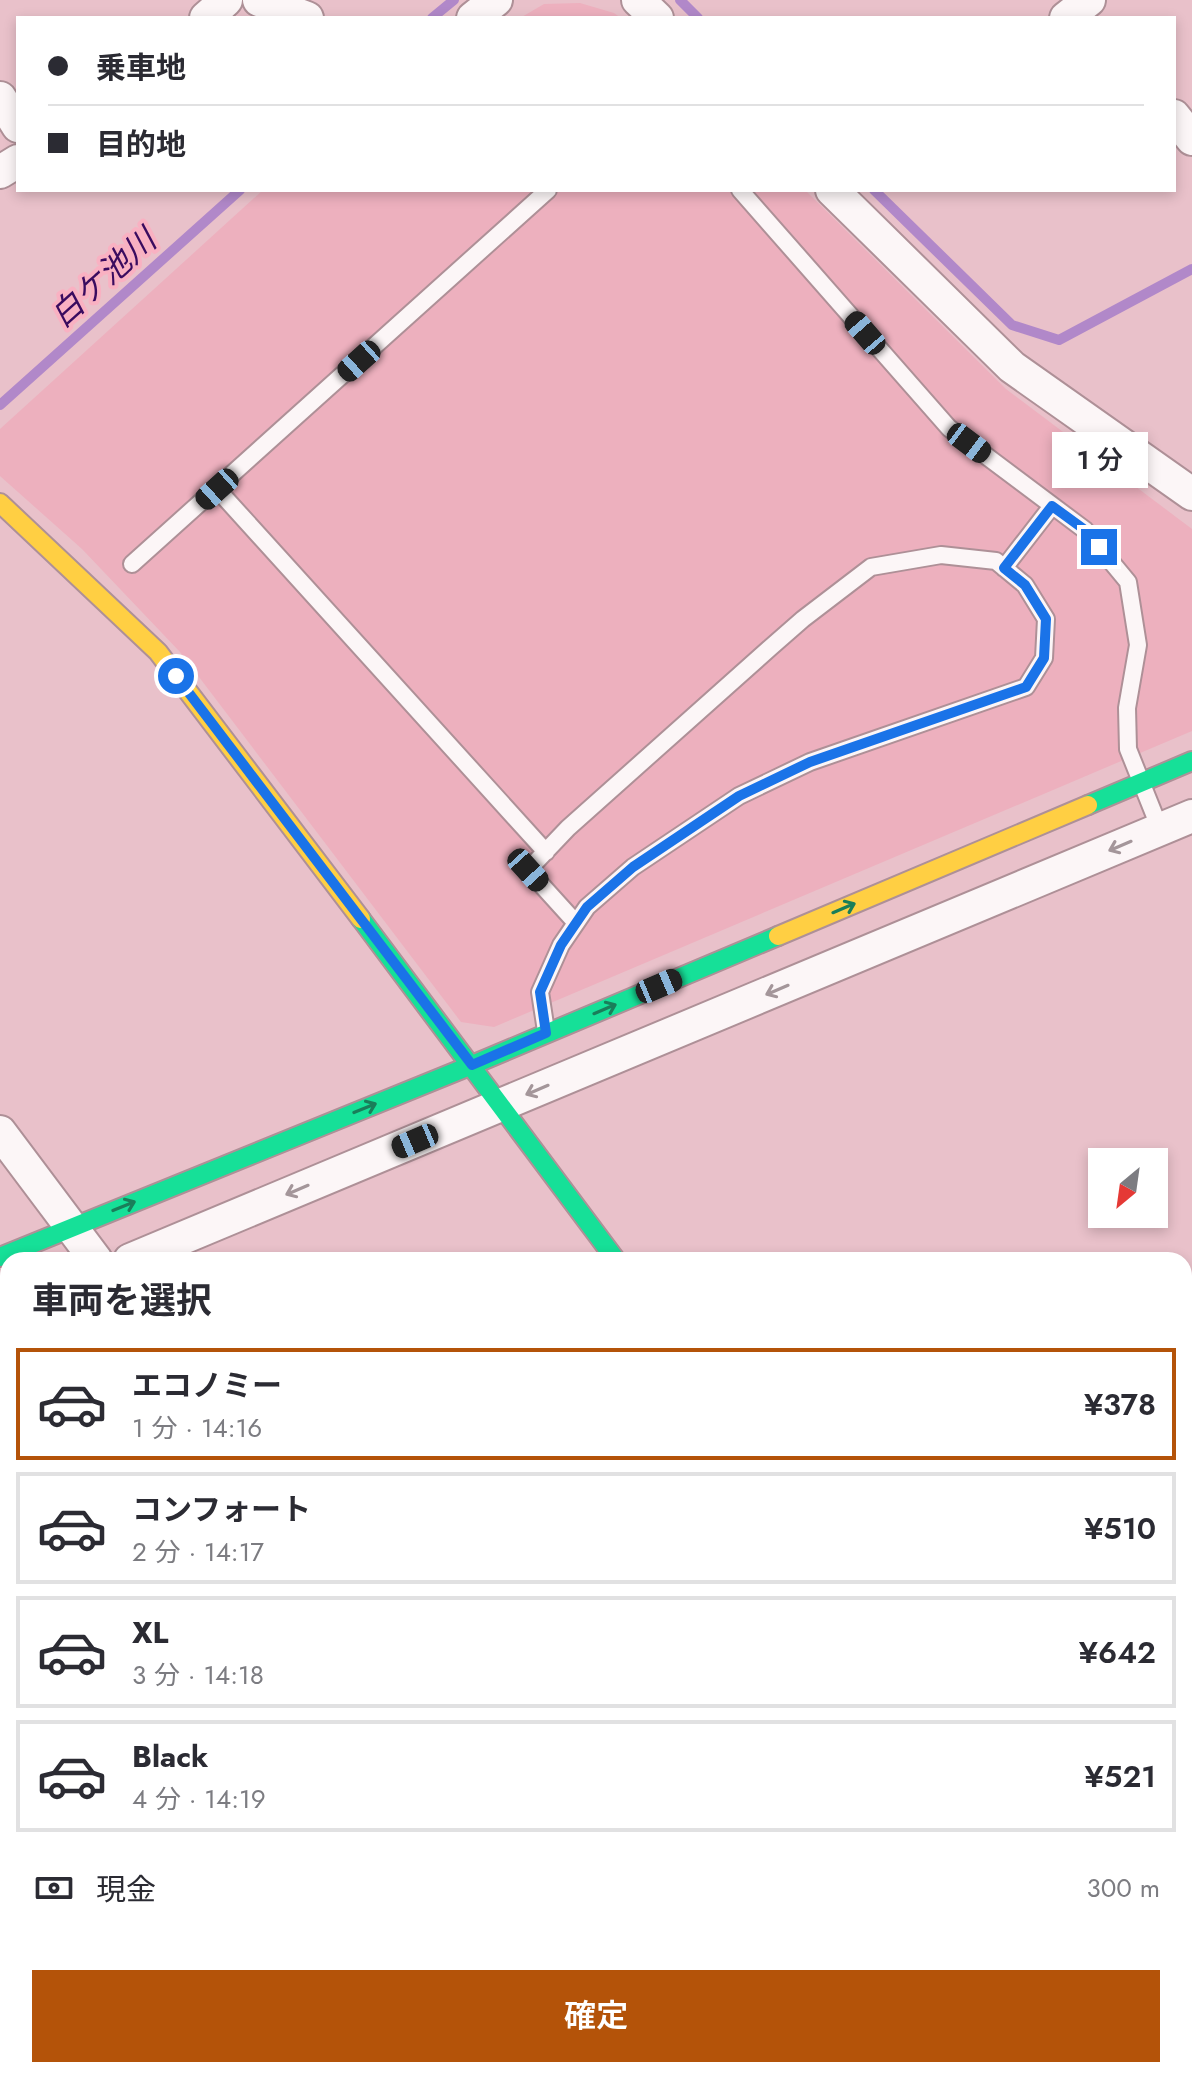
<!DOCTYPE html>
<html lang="ja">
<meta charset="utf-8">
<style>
:root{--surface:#fff;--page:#f7f7f7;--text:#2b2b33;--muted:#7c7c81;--line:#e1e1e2;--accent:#b45309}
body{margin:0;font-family:Jost,"Noto Sans JP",sans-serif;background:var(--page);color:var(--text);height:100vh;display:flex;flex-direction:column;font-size:30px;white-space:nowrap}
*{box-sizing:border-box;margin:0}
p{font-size:26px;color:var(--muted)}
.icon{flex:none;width:44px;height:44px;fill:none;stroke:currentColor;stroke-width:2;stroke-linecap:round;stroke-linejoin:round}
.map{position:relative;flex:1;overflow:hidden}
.details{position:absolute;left:0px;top:1252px;width:1192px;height:826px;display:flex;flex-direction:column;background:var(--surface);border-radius:24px 24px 0 0;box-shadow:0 4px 12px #0003}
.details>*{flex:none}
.guide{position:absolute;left:16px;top:16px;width:1160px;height:176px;border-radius:0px;box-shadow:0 4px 12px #0003;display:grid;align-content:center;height:176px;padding:0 32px;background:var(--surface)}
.needle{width:52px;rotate:209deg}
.controls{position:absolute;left:1088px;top:1148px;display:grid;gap:16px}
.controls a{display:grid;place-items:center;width:80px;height:80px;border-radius:0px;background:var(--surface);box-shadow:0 4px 12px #0003;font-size:40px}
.end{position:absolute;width:36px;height:36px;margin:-18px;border:10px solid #1a73e8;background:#fff;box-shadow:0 0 0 4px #fff}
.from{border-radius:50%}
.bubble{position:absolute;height:56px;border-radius:0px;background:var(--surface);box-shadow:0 4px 12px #0003;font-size:26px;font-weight:600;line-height:56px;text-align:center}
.car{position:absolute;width:24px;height:48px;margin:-24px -12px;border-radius:10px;box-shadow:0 0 6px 2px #0007;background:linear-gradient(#222 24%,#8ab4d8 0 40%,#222 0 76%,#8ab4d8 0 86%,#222 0)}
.guide b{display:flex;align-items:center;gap:28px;height:76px;font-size:30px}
.guide b+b{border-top:2px solid var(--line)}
.guide i{width:20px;height:20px;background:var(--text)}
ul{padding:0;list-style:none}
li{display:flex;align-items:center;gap:24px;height:112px;margin:0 16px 12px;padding:0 16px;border:4px solid var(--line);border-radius:0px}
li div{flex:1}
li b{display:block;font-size:30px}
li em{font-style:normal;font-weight:600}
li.active{border-color:var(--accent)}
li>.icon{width:72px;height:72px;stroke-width:1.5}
h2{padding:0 32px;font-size:36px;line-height:96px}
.pay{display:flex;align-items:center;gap:20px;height:88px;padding:0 32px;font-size:30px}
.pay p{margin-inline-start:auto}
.cta{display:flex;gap:16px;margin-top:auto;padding:16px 32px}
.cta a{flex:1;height:92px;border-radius:0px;background:var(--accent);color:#fff;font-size:32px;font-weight:600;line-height:92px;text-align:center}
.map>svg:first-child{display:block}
</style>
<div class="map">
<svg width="1192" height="2077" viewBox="0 0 1192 2077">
<rect width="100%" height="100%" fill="#e9c1ca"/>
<path fill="#edb0be" d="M580 3 614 13 621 18H520L544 4Z
M263 190H805L1006 389 1192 529V731L494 1027 461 1022 180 652 82 549 0 476V429Z"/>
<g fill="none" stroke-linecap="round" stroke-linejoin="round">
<path stroke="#b188c9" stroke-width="10" d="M680 0 698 18
M432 18 454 0
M874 190 1012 325 1059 340 1192 269
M0 405 240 190"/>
<g stroke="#ae9097" stroke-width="20">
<path id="lane" d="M740 190 949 428 1085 530 1128 582 1138 645 1127 708 1128 749 1160 829
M217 489 546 852
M132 564 548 190
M1004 568 1052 506
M546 1031 540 992 561 945 587 907 633 867 739 796 810 762 1026 687 1044 658 1046 619 1025 585 996 561 941 555 871 567 803 619 771 647 568 828 528 870 576 923
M1184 2008 1192 2015"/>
</g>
<g stroke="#ae9097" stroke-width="36">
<path id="street" d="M259 0 307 18
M638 0 657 18
M206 18 226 0
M473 18 496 0
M1066 18 1089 0
M0 98 18 126
M1174 116 1192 139
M0 172 18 161
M832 190 1012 367 1192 494
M0 1132 96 1260
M130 1260 1192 816
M0 1314 8 1311
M0 1688 8 1695
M1184 1950 1192 1944
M482 2070 495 2077
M1078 2077 1083 2070"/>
</g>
<g stroke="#ae9097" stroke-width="22">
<path id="fast" d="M1088 805 1192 761
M361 919 616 1260
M0 1257 472 1065 778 936
M0 2026 8 2031
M9 2070 20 2077
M70 2070 82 2077
M166 2070 177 2077"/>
</g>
<g stroke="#ae9097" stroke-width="22">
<path id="slow" d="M0 503 158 652 361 919
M778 936 1088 805
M0 1969 8 1974"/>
</g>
<use href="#lane" stroke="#fcf6f7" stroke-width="16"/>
<use href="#street" stroke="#fcf6f7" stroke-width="32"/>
<use href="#fast" stroke="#16e098" stroke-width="18"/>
<use href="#slow" stroke="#ffcf43" stroke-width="18"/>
</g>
<defs><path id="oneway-shaft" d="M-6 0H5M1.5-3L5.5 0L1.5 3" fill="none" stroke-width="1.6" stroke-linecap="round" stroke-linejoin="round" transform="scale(2)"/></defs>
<g stroke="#a4969a">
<use href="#oneway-shaft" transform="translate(1120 846) rotate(157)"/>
<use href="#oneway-shaft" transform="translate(777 990) rotate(157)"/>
<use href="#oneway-shaft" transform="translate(537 1090) rotate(157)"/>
<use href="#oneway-shaft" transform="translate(297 1190) rotate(157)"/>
</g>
<g stroke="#1a7e5a">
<use href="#oneway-shaft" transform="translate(844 908) rotate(-23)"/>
<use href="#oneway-shaft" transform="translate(605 1009) rotate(-23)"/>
<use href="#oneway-shaft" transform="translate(365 1108) rotate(-22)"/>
<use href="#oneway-shaft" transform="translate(124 1206) rotate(-22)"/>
</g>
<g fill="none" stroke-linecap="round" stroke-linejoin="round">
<path stroke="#1a73e8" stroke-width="10" d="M176 676 472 1065 546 1033 540 992 561 945 587 907 633 867 739 796 810 762 1026 687 1044 658 1046 619 1025 585 1004 568 1052 506 1085 530 1099 547"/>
</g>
<g text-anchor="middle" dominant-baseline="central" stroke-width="8" stroke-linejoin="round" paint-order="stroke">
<g font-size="32" font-style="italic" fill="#3a0b5f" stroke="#f9b1c2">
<text transform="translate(103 278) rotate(-42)">白ケ池川</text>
</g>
</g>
</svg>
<div class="controls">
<a><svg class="needle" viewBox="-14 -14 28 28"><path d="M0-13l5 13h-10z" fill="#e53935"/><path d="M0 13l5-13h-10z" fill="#7c7c81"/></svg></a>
</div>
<i class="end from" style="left:176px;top:676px"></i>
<i class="end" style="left:1099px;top:547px"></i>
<div class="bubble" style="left:1052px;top:432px;width:96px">1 分</div>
<i class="car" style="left:865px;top:333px;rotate:319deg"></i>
<i class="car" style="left:359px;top:361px;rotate:228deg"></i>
<i class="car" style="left:969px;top:443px;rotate:127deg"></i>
<i class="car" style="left:217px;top:489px;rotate:228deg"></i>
<i class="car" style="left:528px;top:870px;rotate:138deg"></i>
<i class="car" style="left:659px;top:986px;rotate:67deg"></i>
<i class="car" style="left:415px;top:1141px;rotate:247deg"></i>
<div class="guide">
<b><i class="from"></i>乗車地</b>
<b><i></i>目的地</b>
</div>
<section class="details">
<h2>車両を選択</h2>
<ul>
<li class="active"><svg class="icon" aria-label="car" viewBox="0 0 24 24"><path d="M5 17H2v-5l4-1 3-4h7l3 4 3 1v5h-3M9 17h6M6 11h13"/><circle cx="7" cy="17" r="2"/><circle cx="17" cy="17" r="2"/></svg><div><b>エコノミー</b><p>1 分 · 14:16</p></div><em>¥378</em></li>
<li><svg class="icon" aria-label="car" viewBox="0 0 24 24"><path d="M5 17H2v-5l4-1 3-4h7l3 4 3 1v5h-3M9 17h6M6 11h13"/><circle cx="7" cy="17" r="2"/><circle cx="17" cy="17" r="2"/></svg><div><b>コンフォート</b><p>2 分 · 14:17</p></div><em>¥510</em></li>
<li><svg class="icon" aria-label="car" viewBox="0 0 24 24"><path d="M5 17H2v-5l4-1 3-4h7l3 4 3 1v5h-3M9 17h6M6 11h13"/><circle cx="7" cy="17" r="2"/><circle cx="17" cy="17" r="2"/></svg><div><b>XL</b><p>3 分 · 14:18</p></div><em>¥642</em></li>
<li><svg class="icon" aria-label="car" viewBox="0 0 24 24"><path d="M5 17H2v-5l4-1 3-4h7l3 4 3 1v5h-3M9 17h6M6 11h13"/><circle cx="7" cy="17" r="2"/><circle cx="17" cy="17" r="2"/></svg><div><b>Black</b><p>4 分 · 14:19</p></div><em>¥521</em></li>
</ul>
<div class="pay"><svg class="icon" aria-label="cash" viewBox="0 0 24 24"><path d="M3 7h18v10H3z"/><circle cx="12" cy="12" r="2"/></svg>現金<p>300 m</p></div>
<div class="cta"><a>確定</a></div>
</section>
</div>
